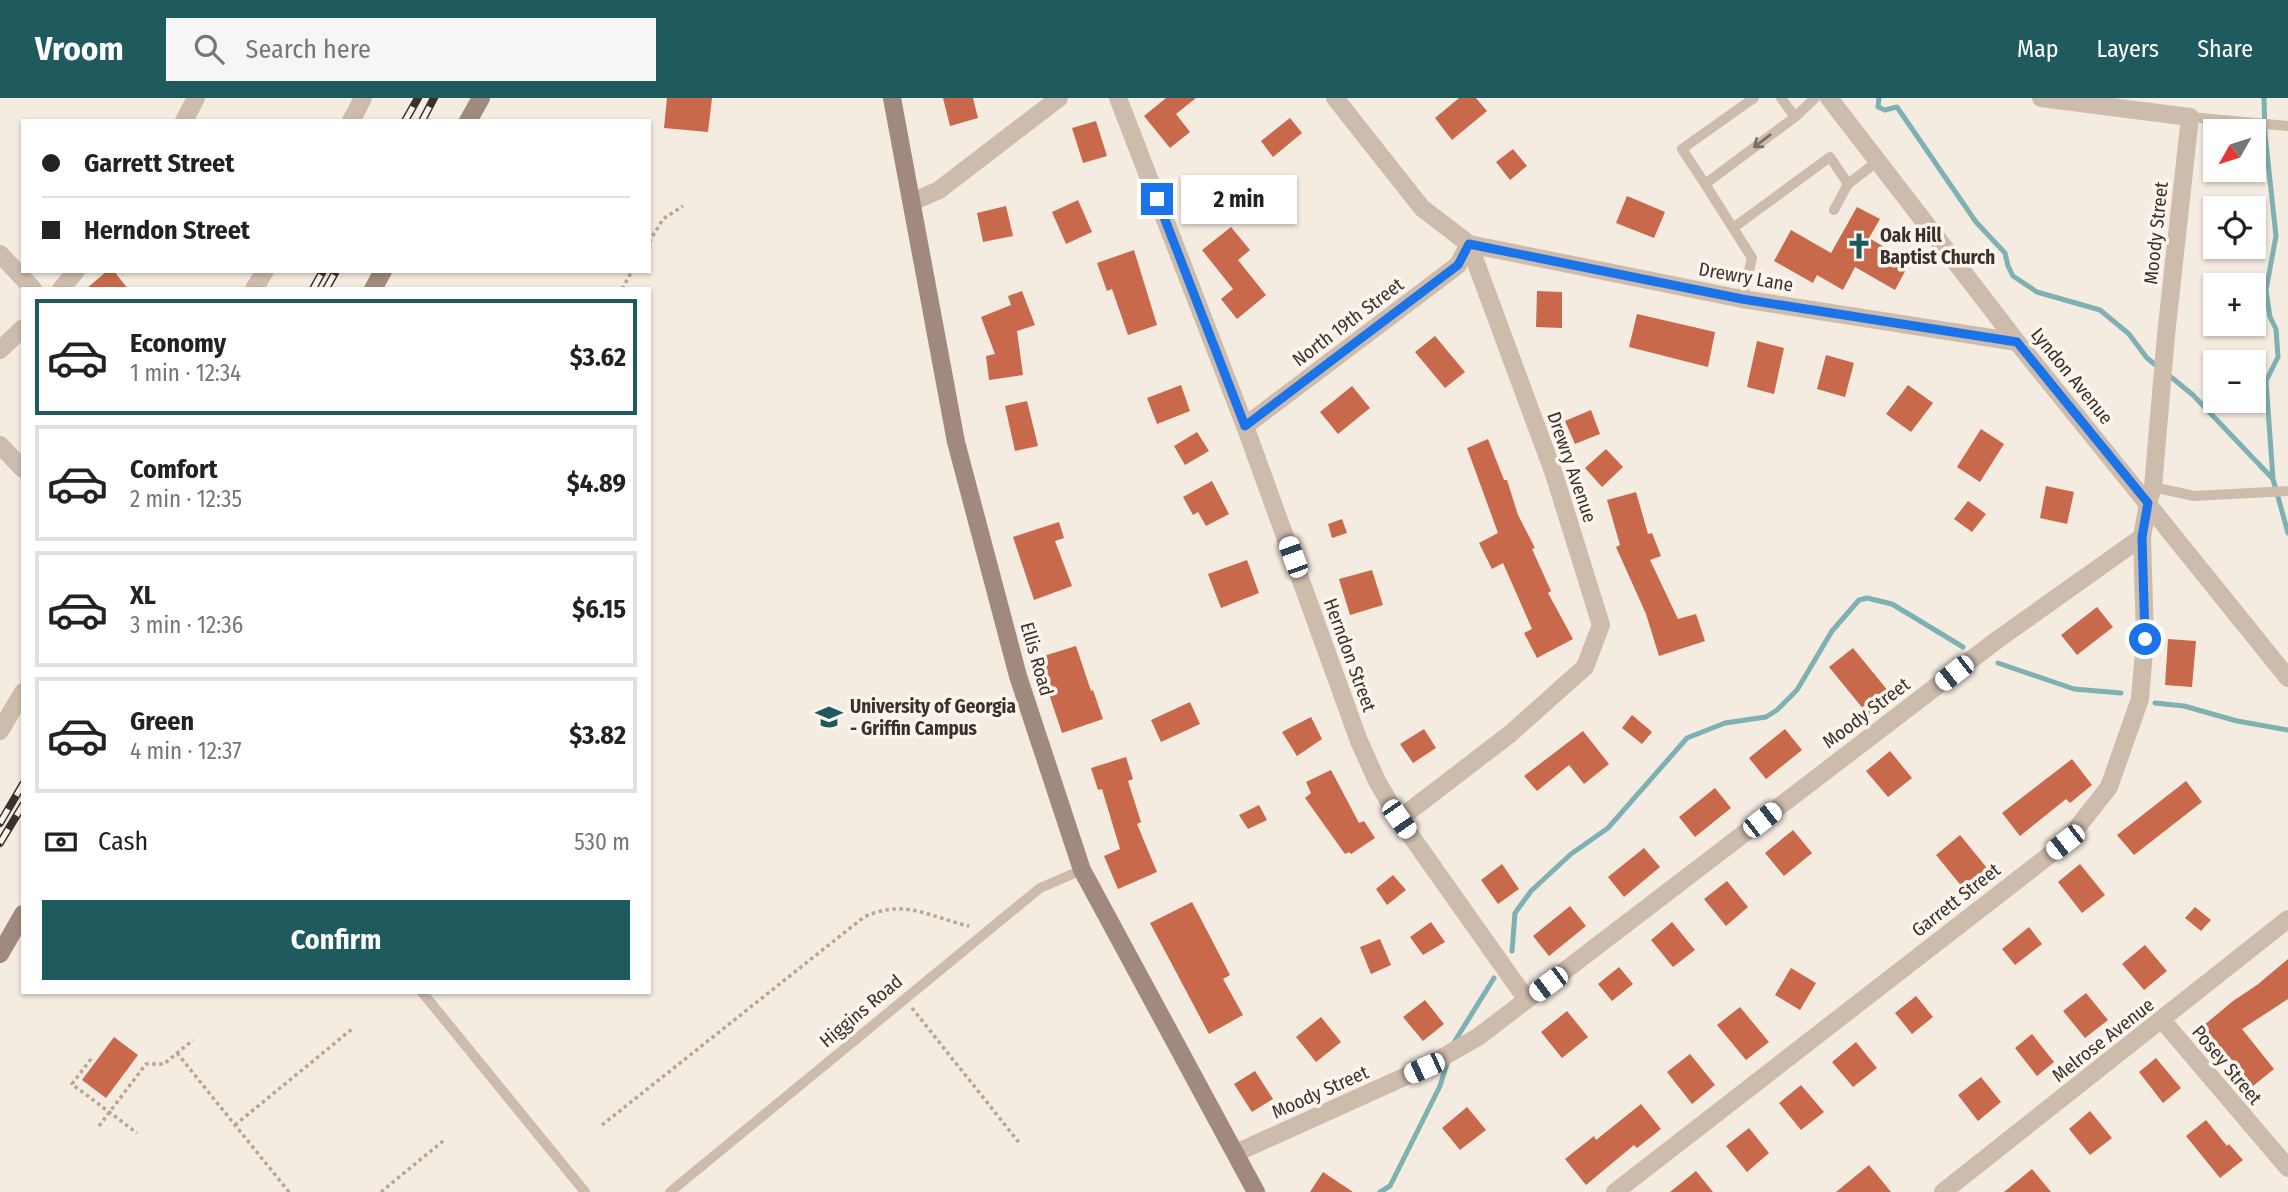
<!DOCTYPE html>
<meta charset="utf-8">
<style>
:root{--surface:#fff;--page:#f6f6f6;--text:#222;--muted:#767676;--line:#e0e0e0;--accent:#1f5a5e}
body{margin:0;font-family:"Fira Sans Condensed",sans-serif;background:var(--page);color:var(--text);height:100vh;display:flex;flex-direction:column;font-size:26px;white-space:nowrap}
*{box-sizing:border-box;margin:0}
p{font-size:23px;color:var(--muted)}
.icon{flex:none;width:38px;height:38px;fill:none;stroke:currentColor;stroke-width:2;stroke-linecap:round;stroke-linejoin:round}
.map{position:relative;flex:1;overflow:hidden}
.sheet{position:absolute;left:21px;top:189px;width:630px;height:707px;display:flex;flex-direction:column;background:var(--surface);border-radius:0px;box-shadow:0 2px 5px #0004}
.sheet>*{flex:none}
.guide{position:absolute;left:21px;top:21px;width:630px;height:154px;border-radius:0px;box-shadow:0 2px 5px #0004;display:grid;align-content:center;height:154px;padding:0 21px;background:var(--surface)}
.needle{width:46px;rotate:231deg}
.controls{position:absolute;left:2203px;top:21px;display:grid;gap:14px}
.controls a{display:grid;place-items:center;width:63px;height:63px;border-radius:0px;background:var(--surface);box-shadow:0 2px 5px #0004;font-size:35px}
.end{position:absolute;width:32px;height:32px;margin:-16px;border:9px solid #1a73e8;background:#fff;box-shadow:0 0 0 4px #fff}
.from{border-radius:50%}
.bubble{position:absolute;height:49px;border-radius:0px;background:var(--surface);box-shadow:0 2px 5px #0004;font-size:23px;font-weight:700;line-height:49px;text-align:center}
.car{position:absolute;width:21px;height:42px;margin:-21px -10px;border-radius:9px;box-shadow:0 0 5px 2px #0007;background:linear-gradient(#fff 24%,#345 0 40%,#fff 0 76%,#345 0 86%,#fff 0)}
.guide b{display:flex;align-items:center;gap:24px;height:66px;font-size:26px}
.guide b+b{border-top:2px solid var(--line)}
.guide i{width:18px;height:18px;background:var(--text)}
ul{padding:12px 0 0;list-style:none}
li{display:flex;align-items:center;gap:21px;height:116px;margin:0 14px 10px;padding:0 7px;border:4px solid var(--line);border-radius:0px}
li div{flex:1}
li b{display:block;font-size:26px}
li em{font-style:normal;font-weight:700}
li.on{border-color:var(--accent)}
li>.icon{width:63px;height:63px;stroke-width:1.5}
.pay{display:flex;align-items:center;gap:18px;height:77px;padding:0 21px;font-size:26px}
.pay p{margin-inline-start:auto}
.action{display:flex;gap:14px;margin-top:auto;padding:14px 21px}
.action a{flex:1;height:80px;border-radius:0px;background:var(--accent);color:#fff;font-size:28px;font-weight:700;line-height:80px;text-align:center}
header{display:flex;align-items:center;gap:42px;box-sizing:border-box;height:98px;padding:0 35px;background:var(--accent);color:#fff}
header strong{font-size:33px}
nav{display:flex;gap:38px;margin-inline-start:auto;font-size:24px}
.search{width:490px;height:63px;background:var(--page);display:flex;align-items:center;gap:18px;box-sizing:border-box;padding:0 24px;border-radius:0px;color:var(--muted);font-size:26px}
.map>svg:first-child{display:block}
</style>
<header>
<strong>Vroom</strong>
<div class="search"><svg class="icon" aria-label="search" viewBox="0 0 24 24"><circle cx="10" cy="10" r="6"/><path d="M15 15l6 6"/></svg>Search here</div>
<nav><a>Map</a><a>Layers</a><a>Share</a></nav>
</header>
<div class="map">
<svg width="2288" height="1094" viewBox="0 0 2288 1094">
<rect width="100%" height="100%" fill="#f4ebe1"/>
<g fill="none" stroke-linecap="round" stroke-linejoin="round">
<path stroke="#7fb0b2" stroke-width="5" d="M1879 0 1878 9 1885 12 1897 9 1976 124 2005 155 2008 168 2013 178 2037 194 2100 212 2129 236 2147 260 2158 269
M2264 0 2265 36 2276 138 2266 192 2270 219 2276 231 2278 259 2266 283 2273 381 2288 435
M2166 275 2193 297 2273 381
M1998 565 2074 591 2121 595
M2155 605 2184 608 2237 623 2288 632
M1512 853 1515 815 1531 793 1571 756 1608 730 1687 640 1725 625 1766 619 1777 612 1797 592 1832 533 1859 502 1867 500 1892 506 1963 549
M1453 946 1494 880
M1380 1094 1390 1088 1440 988 1448 962"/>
</g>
<path fill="#c8694b" d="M667 0H712L708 34 664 30Z
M943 0H973L978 20 950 28Z
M1166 0H1196L1176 16 1190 34 1170 50 1144 18Z
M1459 0H1476L1487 13 1452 42 1435 20Z
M1290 20 1302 35 1273 59 1261 43Z
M1096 23 1107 58 1083 65 1072 30Z
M1513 51 1527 68 1510 82 1496 64Z
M1627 98 1665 114 1654 140 1616 125Z
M1078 102 1092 134 1066 146 1052 114Z
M1006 108 1013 138 983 144 977 115Z
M1857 109 1880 121 1869 140 1910 164 1895 192 1855 169 1843 192 1817 177 1813 185 1774 163 1791 132 1831 155Z
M1231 129 1250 152 1238 162 1266 197 1237 221 1221 201 1233 191 1202 152Z
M1134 152 1157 227 1128 237 1112 191 1107 193 1097 165Z
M107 173H114L128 191H86Z
M1022 193 1035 227 1017 233 1023 277 989 282 986 258 995 256 981 219 1011 207 1008 198Z
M1537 193 1562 194V230L1536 229Z
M1637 216 1715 234 1708 269 1629 249Z
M1435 238 1465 274 1445 290 1415 254Z
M1757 243 1784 250 1774 296 1747 289Z
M1826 257 1854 265 1845 299 1817 291Z
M1181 287 1190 313 1157 326 1147 300Z
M1908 287 1933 305 1911 334 1886 316Z
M1352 288 1370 310 1338 336 1320 314Z
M1027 303 1038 348 1015 353 1005 308Z
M1591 312 1600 336 1575 346 1565 323Z
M1981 331 2004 346 1980 384 1957 369Z
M1197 334 1209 353 1185 367 1174 348Z
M1488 341 1504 382H1507L1518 417 1535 450 1532 451 1551 493 1548 495 1573 541 1537 560 1524 535 1532 531 1503 465 1492 471 1479 445 1498 435 1467 350Z
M1606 351 1623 369 1602 389 1585 370Z
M1212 383 1229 416 1206 428 1198 414 1193 417 1183 399Z
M2046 388 2074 394 2067 426 2040 420Z
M1636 394 1648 436 1652 435 1661 458 1650 462 1678 521 1696 516 1705 543 1659 558 1646 516 1616 449 1620 447 1607 402Z
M1968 403 1986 416 1972 434 1954 421Z
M1342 421 1347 435 1332 440 1328 426Z
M1059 424 1064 440 1055 443 1072 488 1034 502 1013 439Z
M1247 462 1259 495 1221 510 1208 476Z
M1372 472 1383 507 1350 517 1339 481Z
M2097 509 2113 529 2077 557 2061 537Z
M2168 541 2196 543 2192 589 2165 587Z
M1076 548 1091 593 1093 592 1103 621 1062 635 1037 560Z
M1853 550 1893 599 1869 618 1829 569Z
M1190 604 1200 626 1161 644 1151 622Z
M1632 617 1652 634 1642 646 1622 630Z
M1311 619 1322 641 1297 658 1282 634Z
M1424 631 1436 650 1413 665 1400 646Z
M1785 631 1802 652 1766 681 1749 660Z
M1583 633 1609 666 1584 686 1569 667 1537 693 1524 678Z
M1890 653 1912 680 1888 699 1866 673Z
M1126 659 1133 681 1128 683 1141 724 1137 726 1157 774 1118 791 1104 758 1120 751 1102 691 1098 692 1091 670Z
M2072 661 2092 687 2070 705 2066 701 2020 738 2002 715Z
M1331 672 1359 725 1364 723 1375 740 1351 756 1349 754 1345 756 1305 700 1311 695 1306 684Z
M2186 683 2202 704 2134 757 2117 737Z
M1715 690 1731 710 1695 739 1679 719Z
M1259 707 1267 722 1248 731 1239 717Z
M1793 732 1812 755 1784 778 1765 755Z
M1960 737 1987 770 1963 790 1936 757Z
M1644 750 1660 769 1624 799 1608 779Z
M1502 766 1519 791 1498 806 1481 782Z
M2080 766 2105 797 2082 815 2058 784Z
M1393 777 1406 792 1387 807 1376 791Z
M1727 783 1748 809 1726 828 1704 801Z
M1192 804 1230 877 1223 881 1243 917 1209 936 1150 825Z
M1570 808 1586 828 1549 858 1533 838Z
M2195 809 2211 822 2201 833 2185 820Z
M1431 824 1445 844 1423 857 1410 839Z
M1672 824 1695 852 1673 869 1651 842Z
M2029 829 2042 846 2015 867 2002 851Z
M1380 841 1391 867 1371 876 1360 849Z
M2145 847 2167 873 2144 892 2122 866Z
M2288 861V901L2242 931 2274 971 2253 988 2203 928 2233 903 2257 887Z
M1619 869 1633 886 1612 903 1598 886Z
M1791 870 1816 885 1800 912 1775 897Z
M2086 895 2108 922 2085 940 2063 913Z
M1916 898 1933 919 1912 936 1895 915Z
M1425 902 1444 926 1423 943 1403 919Z
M1740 909 1769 944 1746 962 1717 927Z
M1567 913 1588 939 1562 960 1541 934Z
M1321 919 1341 944 1316 964 1296 939Z
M2032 936 2054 964 2037 978 2015 950Z
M114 939 138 957 106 1000 82 982Z
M1856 944 1877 970 1853 989 1832 964Z
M1690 956 1715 987 1692 1006 1667 974Z
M2156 960 2181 990 2163 1005 2139 974Z
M1255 973 1273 1001 1252 1014 1234 986Z
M1981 979 2001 1004 1978 1023 1958 997Z
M1801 987 1824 1014 1801 1032 1779 1005Z
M1641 1006 1661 1031 1637 1050 1634 1047 1586 1087 1565 1061 1594 1038 1596 1042Z
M1467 1009 1486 1032 1460 1052 1442 1030Z
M2090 1013 2112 1040 2090 1057 2069 1031Z
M2206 1022 2227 1048 2229 1046 2243 1062 2220 1080 2186 1038Z
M1749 1030 1769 1055 1747 1074 1726 1048Z
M1869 1067 1891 1094H1836Z
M2032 1071 2051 1094H2004Z
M1696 1073 1713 1094H1670Z
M1323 1074 1353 1094H1310Z"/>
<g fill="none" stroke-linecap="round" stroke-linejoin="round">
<path stroke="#b9a596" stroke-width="3.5" stroke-dasharray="3.5 3.5" stroke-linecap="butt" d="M649 144 663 121 683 108
M622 191 632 173
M912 910 1021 1047
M177 955 289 1094
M91 961 72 986 137 1035
M235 1027 352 931
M602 1027 864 819C905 800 929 819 969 828
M99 1028 146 966H164L193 942
M381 1094 443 1043"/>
<path stroke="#cdbbac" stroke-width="10" d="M1781 0 1795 19
M2190 19 2288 28
M1705 86 1682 51 1754 0
M1834 112 1848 86
M1733 130 1830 59 1848 86 1878 63
M1742 201 1752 160 1705 86 1795 19 1815 0
M2153 389 2194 398 2288 393
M422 894 585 1094
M670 1094 1040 790 1082 772"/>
<path stroke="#cdbbac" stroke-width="18" d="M1118 0 1245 328 1359 643 1377 683 1399 721 1527 902
M1335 0 1422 110 1469 146 1554 376 1601 527 1585 569 1510 636 1399 721
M1829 0 2017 244 2288 580
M184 23 196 0
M351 23 363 0
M912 104 939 92 1059 0
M1469 146 1742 201 2017 244
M0 156 33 191
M61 191 76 173
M254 191 265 173
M0 252 23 230
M1245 328 1458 167 1469 146
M0 347 23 371
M0 633 23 594
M2162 922 2288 1070
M1236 1055 1424 970 1478 939 1997 542 2142 439 2148 405 2153 389 2166 237 2190 19 2041 0
M1615 1094 2065 745 2109 689 2140 601 2145 541 2142 439
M1943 1094 2288 821"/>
<path stroke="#a18a7d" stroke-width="18" d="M892 0 956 344 1018 578 1082 772 1256 1094
M468 23 481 0
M373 191 383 173
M0 856 23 816"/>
<g stroke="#3b302b" stroke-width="8">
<path id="rail" d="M405 23 418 0
M422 23 434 0
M313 191 323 173
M326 191 336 173
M0 725 23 686
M0 745 23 707"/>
</g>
<use href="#rail" stroke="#fbf5ee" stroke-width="5" stroke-dasharray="16" stroke-linecap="butt"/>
</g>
<defs><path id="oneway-shaft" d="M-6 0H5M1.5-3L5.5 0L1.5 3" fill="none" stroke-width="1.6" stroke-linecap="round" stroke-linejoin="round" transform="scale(1.75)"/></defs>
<use stroke="#7d6f65" href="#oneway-shaft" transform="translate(1762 43) rotate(143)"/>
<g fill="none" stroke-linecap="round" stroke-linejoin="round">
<path stroke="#1a73e8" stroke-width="9" d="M1157 101 1245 328 1458 167 1469 146 1742 201 2017 244 2148 405 2142 439 2145 541"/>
</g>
<defs>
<g id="church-bare" transform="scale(2.1)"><path d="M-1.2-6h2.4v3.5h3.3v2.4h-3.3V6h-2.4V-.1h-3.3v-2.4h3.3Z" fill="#1f5a5e" stroke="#fbf5ee" stroke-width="2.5" paint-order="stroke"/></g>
<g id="university-bare" transform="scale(2.1)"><path d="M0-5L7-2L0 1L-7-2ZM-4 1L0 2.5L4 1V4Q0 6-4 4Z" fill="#1f5a5e" stroke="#fbf5ee" stroke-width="2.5" paint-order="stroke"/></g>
</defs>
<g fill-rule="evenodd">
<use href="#church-bare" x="1859" y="148"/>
<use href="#university-bare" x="829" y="619"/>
</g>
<g text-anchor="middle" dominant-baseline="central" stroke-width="7" stroke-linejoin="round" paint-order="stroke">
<g font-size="19" fill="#3b302b" stroke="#fbf5ee">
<text transform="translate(2156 135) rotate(-84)">Moody Street</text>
<text transform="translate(1746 179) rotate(10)">Drewry Lane</text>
<text transform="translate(1348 224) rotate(-37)">North 19th Street</text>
<text transform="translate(2072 278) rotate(51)">Lyndon Avenue</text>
<text transform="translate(1572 369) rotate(71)">Drewry Avenue</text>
<text transform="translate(1350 557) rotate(70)">Herndon Street</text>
<text transform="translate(1037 561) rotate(74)">Ellis Road</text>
<text transform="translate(1866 615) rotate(-37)">Moody Street</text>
<text transform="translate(1956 802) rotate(-38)">Garrett Street</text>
<text transform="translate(861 913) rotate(-40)">Higgins Road</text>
<text transform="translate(2103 942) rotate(-38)">Melrose Avenue</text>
<text transform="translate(2227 967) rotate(50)">Posey Street</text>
<text transform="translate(1320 994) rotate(-24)">Moody Street</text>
</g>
<g font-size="19" font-weight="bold" fill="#3b302b" stroke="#fbf5ee" text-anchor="start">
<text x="1880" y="137">Oak Hill<tspan x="1880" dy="22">Baptist Church</tspan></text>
<text x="850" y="608">University of Georgia<tspan x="850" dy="22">- Griffin Campus</tspan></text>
</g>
</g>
</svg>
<div class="controls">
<a><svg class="needle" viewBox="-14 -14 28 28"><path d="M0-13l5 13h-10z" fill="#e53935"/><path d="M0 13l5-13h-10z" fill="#767676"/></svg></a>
<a><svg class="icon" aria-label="locate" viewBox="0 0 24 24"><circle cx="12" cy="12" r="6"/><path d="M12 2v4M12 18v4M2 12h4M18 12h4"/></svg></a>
<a>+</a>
<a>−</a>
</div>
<i class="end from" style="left:2145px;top:541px"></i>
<i class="end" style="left:1157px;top:101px"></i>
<div class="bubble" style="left:1181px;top:77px;width:116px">2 min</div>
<i class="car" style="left:1293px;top:459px;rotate:340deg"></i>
<i class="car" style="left:1954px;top:575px;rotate:232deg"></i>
<i class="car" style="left:1399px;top:721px;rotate:145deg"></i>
<i class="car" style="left:1762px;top:722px;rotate:52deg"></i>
<i class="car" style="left:2065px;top:744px;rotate:232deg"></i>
<i class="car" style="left:1548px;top:886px;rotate:233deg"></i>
<i class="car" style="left:1424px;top:970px;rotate:246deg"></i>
<div class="guide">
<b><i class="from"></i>Garrett Street</b>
<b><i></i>Herndon Street</b>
</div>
<section class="sheet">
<ul>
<li class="on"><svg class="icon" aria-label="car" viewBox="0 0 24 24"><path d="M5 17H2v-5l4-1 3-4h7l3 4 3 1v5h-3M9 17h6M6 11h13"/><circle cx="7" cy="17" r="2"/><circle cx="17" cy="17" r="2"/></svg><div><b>Economy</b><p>1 min · 12:34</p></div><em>$3.62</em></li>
<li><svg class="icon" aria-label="car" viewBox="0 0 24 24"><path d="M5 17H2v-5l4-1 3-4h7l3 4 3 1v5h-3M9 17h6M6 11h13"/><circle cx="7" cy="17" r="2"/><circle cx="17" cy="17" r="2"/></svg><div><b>Comfort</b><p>2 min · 12:35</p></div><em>$4.89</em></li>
<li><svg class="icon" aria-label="car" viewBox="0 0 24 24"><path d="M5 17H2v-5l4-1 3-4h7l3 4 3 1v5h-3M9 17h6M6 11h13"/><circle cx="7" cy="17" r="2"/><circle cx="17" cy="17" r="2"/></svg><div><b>XL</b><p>3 min · 12:36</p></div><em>$6.15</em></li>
<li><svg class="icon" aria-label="car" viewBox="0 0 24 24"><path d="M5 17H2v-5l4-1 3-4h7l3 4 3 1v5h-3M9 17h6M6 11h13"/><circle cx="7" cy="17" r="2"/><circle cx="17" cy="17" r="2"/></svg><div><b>Green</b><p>4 min · 12:37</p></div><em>$3.82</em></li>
</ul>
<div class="pay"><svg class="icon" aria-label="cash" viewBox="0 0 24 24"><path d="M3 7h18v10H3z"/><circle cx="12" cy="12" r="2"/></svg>Cash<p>530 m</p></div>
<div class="action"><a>Confirm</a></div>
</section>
</div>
